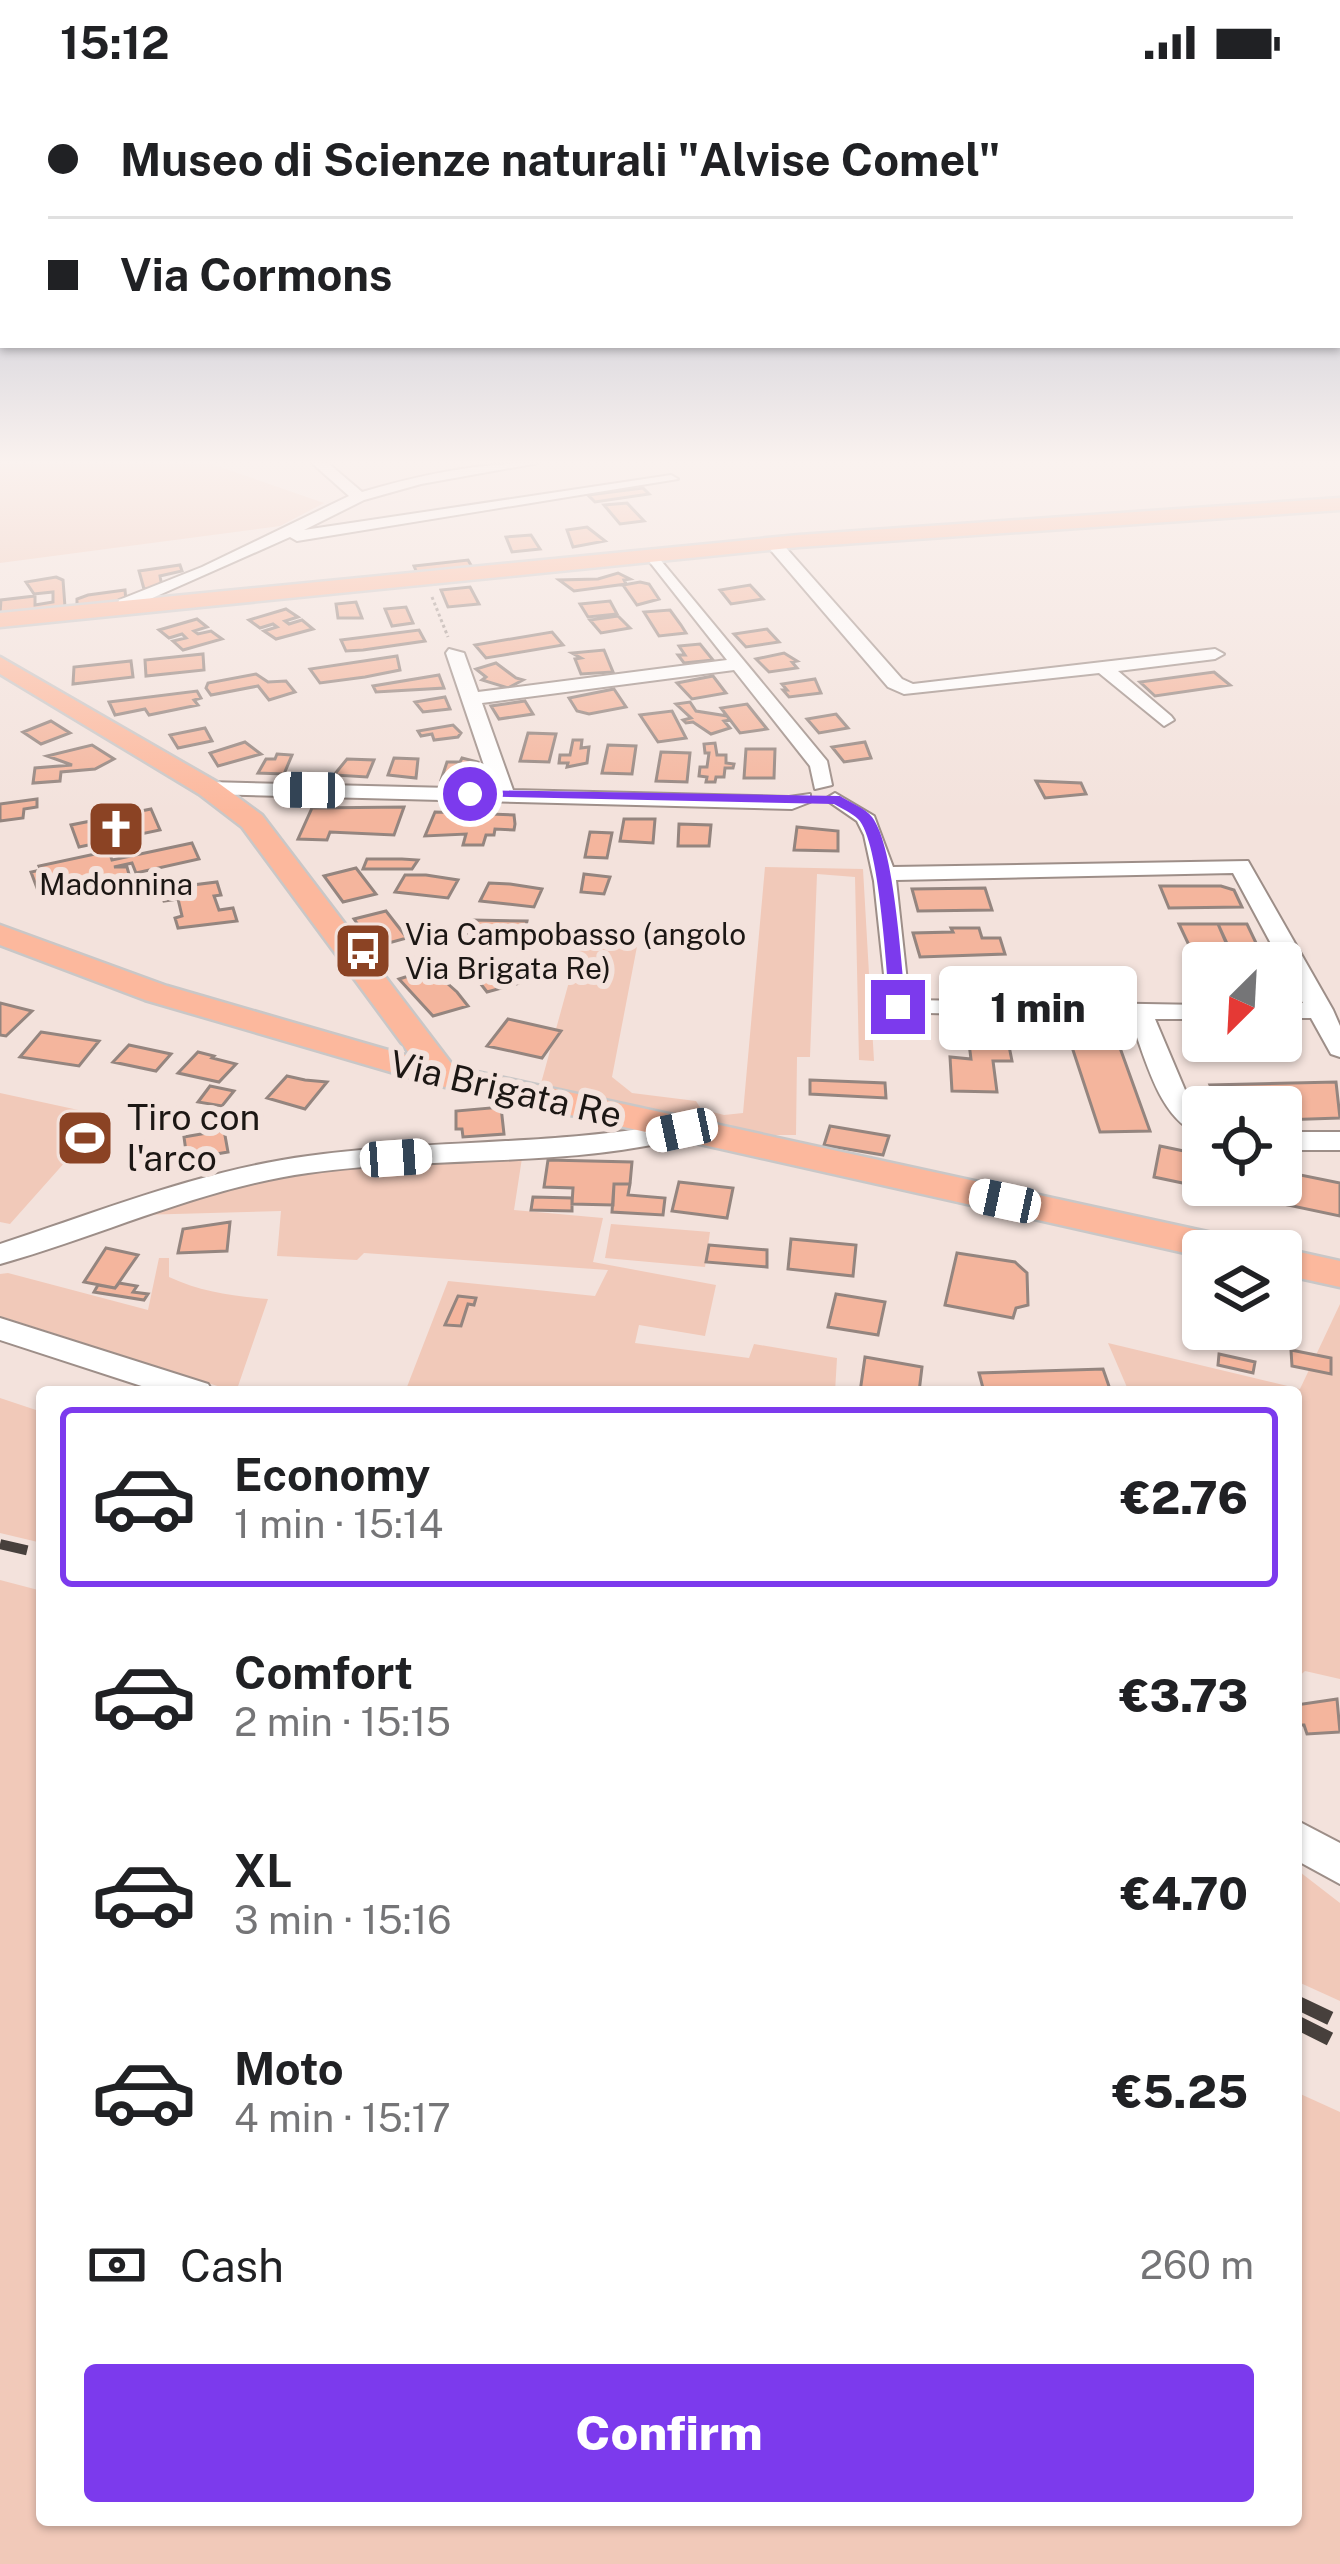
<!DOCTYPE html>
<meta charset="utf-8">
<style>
:root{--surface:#fff;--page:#f2f2f2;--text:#202124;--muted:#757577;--line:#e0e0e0;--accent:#7c3aed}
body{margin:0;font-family:"Public Sans",sans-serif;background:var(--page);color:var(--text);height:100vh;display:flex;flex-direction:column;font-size:45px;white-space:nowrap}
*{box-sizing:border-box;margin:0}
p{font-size:39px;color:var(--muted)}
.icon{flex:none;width:66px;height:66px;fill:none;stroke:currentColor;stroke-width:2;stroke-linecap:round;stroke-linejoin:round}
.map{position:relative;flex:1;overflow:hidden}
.side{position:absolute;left:36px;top:1302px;width:1266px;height:1140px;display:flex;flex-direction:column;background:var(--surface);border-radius:12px;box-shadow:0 3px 9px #0004}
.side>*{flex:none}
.guide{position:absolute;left:0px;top:0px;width:1341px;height:264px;box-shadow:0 3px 9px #0004;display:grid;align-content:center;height:264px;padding:0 48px;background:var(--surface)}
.needle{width:78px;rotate:204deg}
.controls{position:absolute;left:1182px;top:858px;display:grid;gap:24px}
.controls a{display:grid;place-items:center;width:120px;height:120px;border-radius:12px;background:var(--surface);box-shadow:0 3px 9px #0004;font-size:60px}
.end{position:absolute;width:54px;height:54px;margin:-27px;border:15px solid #7c3aed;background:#fff;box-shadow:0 0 0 6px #fff}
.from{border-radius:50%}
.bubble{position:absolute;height:84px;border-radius:12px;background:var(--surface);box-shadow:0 3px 9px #0004;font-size:39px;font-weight:800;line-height:84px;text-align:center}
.car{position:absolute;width:36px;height:72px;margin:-36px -18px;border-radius:15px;box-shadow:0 0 9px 3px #0007;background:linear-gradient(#fff 24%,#345 0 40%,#fff 0 76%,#345 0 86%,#fff 0)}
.guide b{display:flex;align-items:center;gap:42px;height:114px;font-size:45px}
.guide b+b{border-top:3px solid var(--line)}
.guide i{width:30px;height:30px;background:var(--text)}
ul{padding:21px 0 0;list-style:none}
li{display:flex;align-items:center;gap:36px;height:180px;margin:0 24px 18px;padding:0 24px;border:6px solid transparent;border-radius:12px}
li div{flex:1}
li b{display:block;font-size:45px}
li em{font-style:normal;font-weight:800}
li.on{border-color:var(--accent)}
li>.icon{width:108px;height:108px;stroke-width:1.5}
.pay{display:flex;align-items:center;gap:30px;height:132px;padding:0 48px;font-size:45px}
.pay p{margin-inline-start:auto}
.button{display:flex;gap:24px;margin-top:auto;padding:24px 48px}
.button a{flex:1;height:138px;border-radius:12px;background:var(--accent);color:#fff;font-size:48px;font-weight:800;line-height:138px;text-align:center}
.status{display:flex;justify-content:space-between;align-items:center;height:84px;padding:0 60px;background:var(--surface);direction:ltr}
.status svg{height:33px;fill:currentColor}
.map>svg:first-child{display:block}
</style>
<div class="status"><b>15:12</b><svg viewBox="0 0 49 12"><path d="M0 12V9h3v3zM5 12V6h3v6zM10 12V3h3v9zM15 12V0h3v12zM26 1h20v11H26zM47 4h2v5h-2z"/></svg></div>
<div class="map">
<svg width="1340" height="2480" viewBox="0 0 1340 2480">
<rect width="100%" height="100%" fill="#f3e2dc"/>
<path fill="#f1c9b9" d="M0 379H209L324 419 280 442 0 479Z
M765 783 863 785 874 977 859 976 855 793 817 790 810 973H797L796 1051H751L540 1003 580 858 622 864 639 852 612 993 632 1009 696 1017 701 1025 724 1031 743 1029Z
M0 1009 106 1032 10 1140 0 1138Z
M522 1074 514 1126 603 1134 593 1178 716 1201 705 1252 639 1241 635 1259 749 1274 754 1260 837 1274 835 1308H405L448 1197 595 1212 608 1186 364 1169 357 1176 277 1172 281 1127 138 1131 228 1104 320 1087Z
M611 1140 710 1148 705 1183 605 1174Z
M159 1174H169V1193C201 1208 233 1212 268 1215L236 1308 0 1232V1190L8 1189 148 1226Z
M1340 1220V1595L1305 1587 1296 1595V1308H1129L1108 1259 1300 1305Z
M0 1314 42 1328V1459L0 1449Z
M0 1496 42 1507V2436H1296V2008L1340 2028V2480H0Z
M1296 1785 1340 1819V1917L1296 1897Z"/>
<path fill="#f4b59d" stroke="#94857f" stroke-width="3" d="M643 404 649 410 595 418 588 411Z
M627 419 644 437 620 440 604 421Z
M587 443 605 457 573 463 567 446Z
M531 451 540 465 512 468 506 453Z
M468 476 472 483 417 489 414 482Z
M180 481 182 487 160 492 162 503 144 505 139 487Z
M618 489 630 495 624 496 626 500 574 507 559 496 598 495Z
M56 493 63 496 65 523 0 529 1 516 35 512V521L53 518V508L34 510 26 498Z
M640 498 649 500 659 515 637 521 623 501Z
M750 501 763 515 731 520 720 506Z
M470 503 479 520 448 523 441 506Z
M125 506 126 517 77 522V515L88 511Z
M610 517 617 530 588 533 580 520Z
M356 518 362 534H338L336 520Z
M406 523 413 539 392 542 385 525Z
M286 525 298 533 285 537 289 540 302 536 313 545 276 555 264 547 277 543 273 540 260 544 249 536Z
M670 526 681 541 686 549 659 552 644 528Z
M618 532 630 544 601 549 590 536Z
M197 535 207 543 194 547 198 550 211 547 222 555 183 566 173 557 186 554 182 550 169 554 159 546Z
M767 545 779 558 746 563 734 550Z
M419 546 425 557 363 566 346 567 341 556Z
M552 548 563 561 486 574 475 561Z
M700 560 713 576 684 579 678 571H685L679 562Z
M604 566 613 588 581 590 575 575 581 574 572 569Z
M784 569 797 577 792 578 797 584 769 588 756 575Z
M203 570 204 586 146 592 145 576Z
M397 572 400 586 365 593 320 599 310 585Z
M131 577 133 593 73 600 74 583Z
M496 579 516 594 523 596 508 604 482 596 486 593 476 585Z
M1214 588 1230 601 1155 612 1140 598Z
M256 590 268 598 286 597 295 608 269 616 258 602 211 611 206 604 208 599Z
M439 591 444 604 376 608 373 602Z
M713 592 726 609 692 615 677 599Z
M815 595 821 609 789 613 783 606H787L782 600Z
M614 605 626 623 589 630 577 627 569 614Z
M197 607 201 614 194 616 198 621 149 631 145 625 115 631 109 618Z
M445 613 450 625 423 628 415 618Z
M525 617 533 630 499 635 491 622Z
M690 618 696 627 727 632 730 636 724 637 730 644 711 650 693 638 686 639 683 636 691 634 676 620Z
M747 620 767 645 740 649 721 624Z
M672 627 686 654 658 658 640 631Z
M836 630 848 644 819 649 807 635Z
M51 637 70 649 41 660 23 648Z
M453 641 461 649 458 653 434 656 432 650 421 652 418 647Z
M205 644 212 657 178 664 170 651Z
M528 649 556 650 549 678 520 677Z
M573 656H582L581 664 589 663 587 679 567 683 568 679H559L560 671H570Z
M245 658 261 670 218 682 210 669Z
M865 658 871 674 844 678 832 663Z
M715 659 717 671H726V679L734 680 733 684H725L724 693H716L715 698H706L707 693 699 692 700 683H707L709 669H705L704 660Z
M92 661 114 675 95 685 61 688 60 697 33 699 35 684 72 681 47 672Z
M608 661 636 662 632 690 602 689Z
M746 665H775L774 694H744Z
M661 668 690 669 687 698 656 697Z
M277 670 292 671 284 690 258 689 266 675H275Z
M394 674 418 675 416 694 388 691Z
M462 674 478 678 474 697 441 696 447 678H460Z
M347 675 374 676 367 693 334 691Z
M1036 697 1081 699 1086 710 1045 714Z
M37 715V723L24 725 23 734 0 737V720Z
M404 723 394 751 330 748 327 756 298 755 312 724Z
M151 725 160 746 79 763 71 741Z
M435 728 514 731 515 740 514 746 495 745 494 751H486L483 761H463L466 750 425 752Z
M624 735H655L653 759 620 757Z
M679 740 711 741 709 762H678Z
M797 743 838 747V767L794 766Z
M590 748 612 749 607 774 585 773Z
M192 759 199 775 136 789 132 779 114 783H127L130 794 49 812 46 802 37 804 31 788 41 786 39 782 109 767 112 776Z
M367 775H402L418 776 412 785H363Z
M356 784 376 810 343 818 324 792Z
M584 790 610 793 604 810 581 808Z
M405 791H426L458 796 448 814 395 808Z
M217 798 221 811 214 812 219 826 233 824 237 837 178 844 175 834 182 832 178 815 164 817 160 805Z
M489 799 510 800 542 805 534 823 480 817Z
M1160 802H1221L1234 806 1242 823 1169 824Z
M985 804 992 826 918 827 912 805Z
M386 827 407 854 374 863 354 835Z
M471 836 527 837 523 856 467 855Z
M1179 840H1218L1236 879H1203V891Z
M1218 840H1247L1257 861H1227Z
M951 844H979L982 854H1000L1005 870 920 873 913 849 953 848Z
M531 875 546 892 487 908 473 890Z
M431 885 457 908 468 922 433 932 399 895Z
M1014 885 1020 906H960L956 891H1003L1002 886Z
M0 919 32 927 6 952 0 951Z
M508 935 561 947 542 974 487 962Z
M41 948 99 957 79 982 20 973Z
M1115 950 1150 1047 1100 1048 1068 951Z
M968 952H1007L1012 977H993L997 1008 952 1007 950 973 971 975Z
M129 961 171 970 156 987 113 978Z
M198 968 214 972 212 974 236 980 219 998 178 989Z
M287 992 305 996 327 998 305 1025 267 1014Z
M810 996 885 999 886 1014 810 1010Z
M1336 998 1340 1034 1281 1036V1023H1220L1210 1001Z
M210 1002 234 1007 222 1022 198 1018Z
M501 1023 504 1050 463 1053 462 1045H456V1027Z
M830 1042 889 1052 883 1071 824 1061Z
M224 1046 228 1068 187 1075 184 1053Z
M1160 1062 1203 1071V1101H1281V1087L1340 1099V1132L1154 1093Z
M548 1076 632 1078 630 1100H614L613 1121 572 1120 573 1104 544 1103Z
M679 1098 733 1104 727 1134 672 1127Z
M614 1100H630L628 1111 665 1114 663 1131 612 1128Z
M533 1113 572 1114V1127L531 1126Z
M230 1138 227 1167 178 1169 183 1145Z
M791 1155 856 1161 853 1192 788 1185Z
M709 1161 767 1166V1183L706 1178Z
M106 1164 138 1171 115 1204 84 1198Z
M957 1169 1015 1178 1027 1189 1028 1221 1016 1224 1013 1234 945 1221Z
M119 1199 137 1202 133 1208 148 1210 144 1216 94 1208 98 1201 115 1204Z
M836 1210 885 1218 878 1251 828 1243Z
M458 1212 476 1214 474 1221 468 1220 461 1242 445 1241Z
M1291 1266 1331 1274V1290L1292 1282Z
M1219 1270 1255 1278 1253 1289 1218 1281Z
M865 1273 922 1283 919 1308H860Z
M1103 1285 1111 1308H984L979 1289Z
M1337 1615 1340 1648 1307 1650 1304 1641H1296V1621Z"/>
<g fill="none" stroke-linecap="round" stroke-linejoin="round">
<g stroke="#9d8e88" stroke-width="4">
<path id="minor" d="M312 379H328L362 408C420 391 477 379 538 379L421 400 364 416 304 446 671 391 678 395 297 457 290 453 132 523 128 530H116L119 516 202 483 349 412Z
M768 457H780L902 595 913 600 1215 565 1224 570 1215 575 1118 587 1171 632 1174 636 1164 642 1099 589 904 610 888 603 768 463Z
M653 467 827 677 832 701 815 705 810 682 734 586 482 619 513 706 789 713 810 710V718L792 725 208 710 198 704 208 698 492 705 446 569 449 565 464 569 478 608 727 576 645 472Z
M835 709 874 732 893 783 1248 777 1333 926 1340 942V973L1331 970 1311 934H1281V920L1303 919 1233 789 896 796 909 916 1203 921V935H1155L1188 1013 1203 1028V1051C1159 1039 1145 971 1130 934L888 928 874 797 864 751 857 737 825 715Z
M682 1038 691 1040 695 1046 691 1052C566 1085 435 1071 308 1089 201 1104 103 1151 0 1180V1160C101 1127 202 1086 308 1072 433 1055 558 1062 682 1038Z
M1281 1048H1340V1066H1281Z
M0 1234 208 1300 213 1308H160L0 1256Z
M1296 1736 1340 1759V1800L1296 1776Z"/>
</g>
<g stroke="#c9c7c7" stroke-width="5">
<path id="major" d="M1340 414V426L799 463 0 543V529L799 451Z
M0 573 217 698 262 731 454 983 1235 1154 1248 1158 1254 1167H1203V1173L432 1000 145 916 0 861V841L167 902 412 973 242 743 199 710 0 590Z
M1281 1164 1340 1177V1203L1281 1190V1167H1271Z"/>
</g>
<path stroke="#9f938e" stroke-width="3" stroke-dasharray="3 3" stroke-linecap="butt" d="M432 513 448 553"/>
<use href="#minor" fill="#fff" fill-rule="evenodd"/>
<use href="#major" fill="#fcb89d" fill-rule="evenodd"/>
<path stroke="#47403c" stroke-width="10" stroke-dasharray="28 14" stroke-linecap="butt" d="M0 1460 42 1470"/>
<path stroke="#47403c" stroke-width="14" stroke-dasharray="38 18" stroke-linecap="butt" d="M1296 1918 1340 1939
M1296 1938 1340 1960"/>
</g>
<linearGradient id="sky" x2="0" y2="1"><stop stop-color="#a1aac0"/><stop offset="0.52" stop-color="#faf2ef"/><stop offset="1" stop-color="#faf2ef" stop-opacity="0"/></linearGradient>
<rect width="1340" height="727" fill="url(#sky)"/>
<path fill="#7c3aed" d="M470 706 840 712C849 718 865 724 872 733 895 763 901 882 906 923L898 928 890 923C886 887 880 757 858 735 852 729 841 724 834 720L465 712Z"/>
<defs>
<g id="church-square" transform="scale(3)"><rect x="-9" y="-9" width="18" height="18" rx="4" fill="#8b4324" stroke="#f3e2dc"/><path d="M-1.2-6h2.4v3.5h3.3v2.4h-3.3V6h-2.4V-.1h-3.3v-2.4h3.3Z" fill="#fff"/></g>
<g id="bus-square" transform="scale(3)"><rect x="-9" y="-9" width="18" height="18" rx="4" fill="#8b4324" stroke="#f3e2dc"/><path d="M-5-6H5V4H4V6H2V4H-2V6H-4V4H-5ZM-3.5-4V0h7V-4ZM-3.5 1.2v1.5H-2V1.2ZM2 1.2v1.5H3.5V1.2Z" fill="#fff"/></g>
<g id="stadium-square" transform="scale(3)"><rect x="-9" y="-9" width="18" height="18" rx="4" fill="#8b4324" stroke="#f3e2dc"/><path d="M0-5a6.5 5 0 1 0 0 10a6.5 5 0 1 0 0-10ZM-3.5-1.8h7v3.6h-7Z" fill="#fff"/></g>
</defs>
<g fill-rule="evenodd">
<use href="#church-square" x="116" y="745"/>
<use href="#bus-square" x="363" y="867"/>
<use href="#stadium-square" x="85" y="1054"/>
</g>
<g text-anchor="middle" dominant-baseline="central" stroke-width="12" stroke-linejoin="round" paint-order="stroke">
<g font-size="30" fill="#1c1714" stroke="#f3e2dc">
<text x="116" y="800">Madonnina</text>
<text x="405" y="850" text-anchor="start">Via Campobasso (angolo<tspan x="405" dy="34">Via Brigata Re)</tspan></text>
</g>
<g font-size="36" fill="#1c1714" stroke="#f3e2dc">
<text transform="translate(506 1005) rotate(13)">Via Brigata Re</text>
</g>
<g font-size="36" fill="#1c1714" stroke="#f3e2dc" text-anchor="start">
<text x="127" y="1033">Tiro con<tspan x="127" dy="41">l'arco</tspan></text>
</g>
</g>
</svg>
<div class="controls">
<a><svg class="needle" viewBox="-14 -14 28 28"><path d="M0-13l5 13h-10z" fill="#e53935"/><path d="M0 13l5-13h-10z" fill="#757577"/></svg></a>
<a><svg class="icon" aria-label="locate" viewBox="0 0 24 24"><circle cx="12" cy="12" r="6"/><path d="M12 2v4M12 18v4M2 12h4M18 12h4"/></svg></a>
<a><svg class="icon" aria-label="layers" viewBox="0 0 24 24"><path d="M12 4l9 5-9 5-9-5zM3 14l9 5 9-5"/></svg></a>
</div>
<i class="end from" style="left:470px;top:710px"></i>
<i class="end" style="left:898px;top:923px"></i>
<div class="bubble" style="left:939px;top:882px;width:198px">1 min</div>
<i class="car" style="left:309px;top:706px;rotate:271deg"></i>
<i class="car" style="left:682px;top:1046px;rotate:258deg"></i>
<i class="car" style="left:396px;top:1074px;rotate:86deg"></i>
<i class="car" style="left:1005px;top:1117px;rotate:282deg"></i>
<div class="guide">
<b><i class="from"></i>Museo di Scienze naturali &quot;Alvise Comel&quot;</b>
<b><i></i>Via Cormons</b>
</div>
<section class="side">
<ul>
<li class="on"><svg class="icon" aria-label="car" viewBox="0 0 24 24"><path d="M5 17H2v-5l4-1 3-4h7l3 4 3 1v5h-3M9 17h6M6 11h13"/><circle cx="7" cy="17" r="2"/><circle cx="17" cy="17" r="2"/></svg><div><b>Economy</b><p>1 min · 15:14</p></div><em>€2.76</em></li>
<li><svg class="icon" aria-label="car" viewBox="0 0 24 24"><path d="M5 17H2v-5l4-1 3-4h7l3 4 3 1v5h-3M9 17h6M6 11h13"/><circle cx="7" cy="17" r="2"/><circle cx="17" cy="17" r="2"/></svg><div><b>Comfort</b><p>2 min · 15:15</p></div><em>€3.73</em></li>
<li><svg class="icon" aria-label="car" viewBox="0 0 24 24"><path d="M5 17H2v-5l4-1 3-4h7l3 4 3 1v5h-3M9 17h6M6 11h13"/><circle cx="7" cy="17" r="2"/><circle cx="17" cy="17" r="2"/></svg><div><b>XL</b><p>3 min · 15:16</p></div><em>€4.70</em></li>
<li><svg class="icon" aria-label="car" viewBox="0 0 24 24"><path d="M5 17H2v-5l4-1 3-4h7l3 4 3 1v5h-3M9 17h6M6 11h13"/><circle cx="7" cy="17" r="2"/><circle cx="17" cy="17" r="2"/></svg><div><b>Moto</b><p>4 min · 15:17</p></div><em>€5.25</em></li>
</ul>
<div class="pay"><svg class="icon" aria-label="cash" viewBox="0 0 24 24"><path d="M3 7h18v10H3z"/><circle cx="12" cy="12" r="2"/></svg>Cash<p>260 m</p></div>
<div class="button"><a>Confirm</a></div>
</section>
</div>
